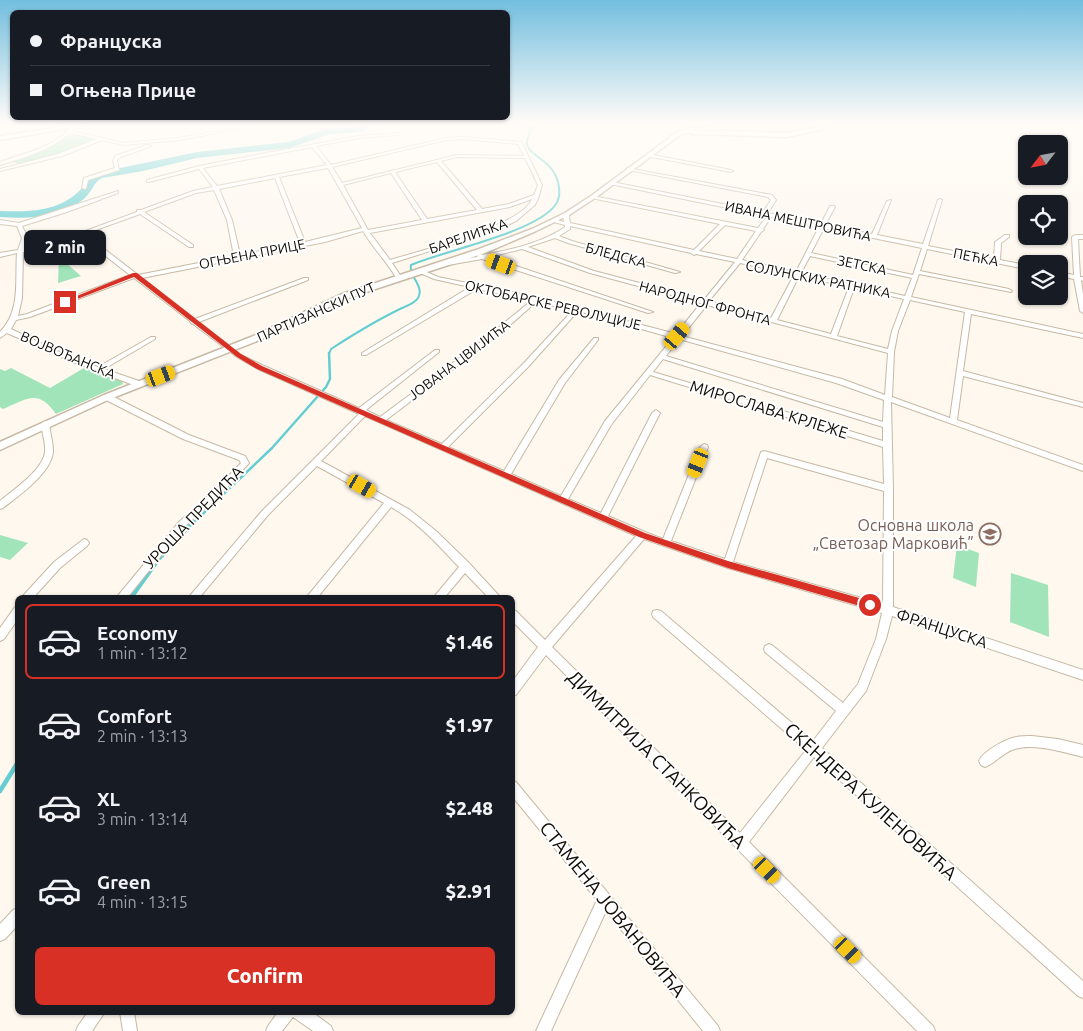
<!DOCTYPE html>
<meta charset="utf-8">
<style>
:root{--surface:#171b24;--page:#242831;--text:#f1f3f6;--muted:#9ea1a6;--line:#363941;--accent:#d93025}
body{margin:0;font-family:Ubuntu,sans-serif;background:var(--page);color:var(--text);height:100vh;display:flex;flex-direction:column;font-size:19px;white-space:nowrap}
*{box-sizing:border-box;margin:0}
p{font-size:16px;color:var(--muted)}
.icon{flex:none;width:28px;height:28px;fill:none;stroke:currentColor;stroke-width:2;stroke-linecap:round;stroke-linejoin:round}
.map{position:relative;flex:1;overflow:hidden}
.panel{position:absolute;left:15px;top:595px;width:500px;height:420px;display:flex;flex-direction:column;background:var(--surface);border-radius:8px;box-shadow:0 1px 4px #0004}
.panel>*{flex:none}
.banner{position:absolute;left:10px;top:10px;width:500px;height:110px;border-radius:8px;box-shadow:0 1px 4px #0004;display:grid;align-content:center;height:110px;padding:0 20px;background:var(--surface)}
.needle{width:32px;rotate:238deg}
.buttons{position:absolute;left:1018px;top:135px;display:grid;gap:10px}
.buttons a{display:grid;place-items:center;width:50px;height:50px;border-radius:8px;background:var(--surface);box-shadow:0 1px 4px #0004;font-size:25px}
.end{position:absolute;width:22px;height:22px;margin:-11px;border:6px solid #d93025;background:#fff;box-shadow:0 0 0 2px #fff}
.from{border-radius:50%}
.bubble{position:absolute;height:35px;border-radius:8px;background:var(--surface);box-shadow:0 1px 4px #0004;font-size:16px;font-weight:800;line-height:35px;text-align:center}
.car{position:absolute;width:15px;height:30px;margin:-15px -8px;border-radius:6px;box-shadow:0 0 4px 1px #0007;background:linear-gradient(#f5c518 24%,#345 0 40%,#f5c518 0 76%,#345 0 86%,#f5c518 0)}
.banner b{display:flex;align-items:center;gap:18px;height:48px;font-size:19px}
.banner b+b{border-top:1px solid var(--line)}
.banner i{width:12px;height:12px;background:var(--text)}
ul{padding:9px 0 0;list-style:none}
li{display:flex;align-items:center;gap:15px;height:75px;margin:0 10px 8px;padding:0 10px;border:2px solid transparent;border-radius:8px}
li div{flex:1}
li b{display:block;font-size:19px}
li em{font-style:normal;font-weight:800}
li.on{border-color:var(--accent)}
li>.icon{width:45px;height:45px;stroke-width:1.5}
.primary-button{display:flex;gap:10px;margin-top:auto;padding:10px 20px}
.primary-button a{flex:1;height:58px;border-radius:8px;background:var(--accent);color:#fff;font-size:20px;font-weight:800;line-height:58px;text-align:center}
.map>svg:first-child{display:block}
</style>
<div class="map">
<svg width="1083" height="1031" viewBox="0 0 1083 1031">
<rect width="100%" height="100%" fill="#fef8ef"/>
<path fill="#a1e4b9" d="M77 133 96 140 57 155 20 165 11 160Z
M59 257 81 276 58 283Z
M11 368 50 388 84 368 122 381 123 384 56 414C38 388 27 399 3 409L0 407V369L5 371Z
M0 535 28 543 10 560 0 557Z
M957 545 979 553 976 587 953 578Z
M1011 573 1048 585 1049 637 1010 622Z"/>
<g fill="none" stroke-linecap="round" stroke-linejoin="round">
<path stroke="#63cdd1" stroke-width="2" d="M329 354 331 349C354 334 377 320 402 308 407 306 415 303 418 298 425 286 408 276 411 265 443 251 538 232 556 204 560 198 560 190 558 182 552 160 531 157 527 145 526 140 529 135 530 130L525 123"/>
<path stroke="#63cdd1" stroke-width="2.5" d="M192 524 272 448 326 387 330 379 329 353"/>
<path stroke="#63cdd1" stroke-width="4" d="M131 598 158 560 193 522"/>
<path stroke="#63cdd1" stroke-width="4.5" d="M0 791 18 762"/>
<path fill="#63cdd1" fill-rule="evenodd" d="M365 123H375L361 132 330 134 289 148 197 158 143 171 102 178C94 182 92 191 85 198 62 218 28 219 0 217V211C27 212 57 212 78 192 85 186 87 177 96 173L197 152 288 142 326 129 356 127Z"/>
<g stroke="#c7b9a3" stroke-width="2">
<path id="street" d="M73 123 76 124 72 131 124 143 179 138 237 128 239 129 179 140 124 145 102 140 62 156 0 171V169L58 154 97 139 70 133C51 150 24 158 0 165V162C24 153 59 147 73 123Z
M397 133 398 135 359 138 316 146 331 165 446 138 463 137 520 142 522 143 542 185 539 196 535 205 516 221 497 230 392 263 402 278 399 280 397 279C387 262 373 248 363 231L325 242 142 278 195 319 304 278H308V280L199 322 241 355 262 365 359 408 435 350H439V352L366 410 380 417 477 345 531 301 477 289 366 355H362V353L470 287 434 279 418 272V270H422L438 277 536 297 676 334 701 303 590 273 522 249 489 257 653 312 648 313 482 259 448 265 445 263 448 261 477 257 479 254 483 255C510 250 542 243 565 227V225L550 221 553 219 564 222 563 215 566 213 569 215 570 223 694 250 720 224 591 198V196H593L758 228 767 216 764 217 762 215 610 184V182H612L763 212 771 200 768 197 629 170H627V168L772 195 776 200 768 213 821 224 830 206H834L835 207 825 225 872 234 887 201 891 200 877 235 923 244 938 200 940 199 942 200 928 246 994 259 995 242 1005 235H1009V237L1001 243 1000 260 1026 265V269L927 249 920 271 1009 289 1012 291 1011 292 919 274 911 297 1083 334V338L971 314 963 371 1083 403V407L963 376 957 420 1083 465V471L891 402 893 489V607L1083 670V680L892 616 886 639 866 691 822 748 1083 981V998L1078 996 814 757 749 842 933 1026 935 1031H917L546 655 516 695 512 696V682L538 647 512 621V610L516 611 545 640 636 536 365 416 321 461 410 510 436 531 469 563 501 598H489L465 573 444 598H433L459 567C438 545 418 522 391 507L317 598H306L384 503 317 466 268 515 199 598H188L262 511 359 414 258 369 237 357 193 324 191 323 190 321 134 278 30 317 16 320 11 329 72 358 98 367 151 337H155V339L104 369 142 382V386H136L68 360 7 333 0 338V332C21 311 15 280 17 253L0 257V253L18 250 22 238 17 226 0 224V220L19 223 118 191V193L67 212 22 226 28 238 24 248 53 243 137 212V210H141L193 191 213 187 199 169 149 182H147V180L199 166 261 154 359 136ZM463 139 518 144 524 156 457 155 342 183 332 167 446 140ZM312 147 327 165 217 186 203 168ZM457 157 525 158 538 185 534 195 509 204 482 209 441 161ZM437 162 477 210 427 219 395 172ZM328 168 362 228 305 242 279 177ZM391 173 422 220 368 230 343 185ZM275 178 300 243 240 255 232 220 219 189ZM214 190 227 220 234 256 138 275 85 234 140 214 189 247H193V245L144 212 196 193ZM532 199C522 226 419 251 390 260L370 233 510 207ZM771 217 819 227 796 272 742 260 761 232 764 230 763 229ZM725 225 756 231 737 259 699 251ZM570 226 691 253 694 255 696 254 735 262 704 300 594 271 528 247 555 238 568 243 675 273 680 272 572 241 559 236 570 229ZM824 228 922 248 913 275 811 253ZM80 236 130 275 27 314 18 316 22 298 23 252 56 245ZM810 256 912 278 905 296 801 273ZM740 263 794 275 771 318 709 301ZM799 276 849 287 831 334 777 320ZM854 288 904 299 892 331 888 349 837 336ZM910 300 965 312 950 418 892 397 894 352 898 331ZM536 302 573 310 524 363 442 444 386 420 501 333ZM707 305 888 353 885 395 842 379 682 336ZM578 311 673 338 605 421 561 496 511 474 565 383 598 340V338H594L559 380 504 471 448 447 528 367ZM679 339 836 383 884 400 883 422 666 356ZM663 359 883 427V441L653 372ZM650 375 883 447 884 484 764 451 761 452 725 559 671 541 708 447 707 445 704 444 700 447 663 539 645 532 608 516 660 413 656 410 652 413 601 513 568 499 611 425ZM767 458 884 491 883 604 733 562ZM644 539 728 568 882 613 876 639 858 684 843 703 773 646 769 644 765 646 764 649 765 652 836 711 813 741 661 611 657 610 653 611 652 614 653 617 806 750 740 833 552 647Z
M147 145 151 146 119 158 117 161 119 170 88 180 86 189 82 188 84 178 115 168 113 161 115 156Z
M648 154 731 170 733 171 731 172 646 156Z
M1075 235H1083V239H1078L1080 277H1083V281L1081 280 1083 294V313L1080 311 1074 279 1059 276V272L1074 275 1072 237Z
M104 395H110L189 435 245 456 249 463 225 490 185 526 127 598H116L179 522 219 486 241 463 239 460 183 439 104 399Z
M45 421 49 424C50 433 53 442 53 451 52 473 18 496 3 508L0 509V501C13 490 43 470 45 452 46 443 42 433 41 424Z
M84 539 87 540 89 543 87 546 60 568 33 598H21L54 562Z
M18 606V619L4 639 0 641V628L15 607Z
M1032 736 1058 739 1083 745V757C1064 752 1031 742 1012 750 1002 754 995 763 985 767L981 765 979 761C983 751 1006 739 1016 737 1021 736 1027 736 1032 736Z
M512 780 516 782 718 1026 720 1031H703L606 911 551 1031H536L597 900 512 796Z
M18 908V925L5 939 0 941V924L13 910Z
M88 1012H105L92 1031H76L78 1026Z
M120 1012H134L137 1031H123Z
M278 1012H312L331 1026 333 1031H313L293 1017 282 1031H266L268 1026Z"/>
</g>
<g stroke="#c7b9a3" stroke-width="3">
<path id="secondary" d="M89 123H100L0 140V136Z
M704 123H711L693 130 787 133 819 127 821 123H824L826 126 823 129 787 137 692 134 690 132 680 135 595 198 569 215 536 231 485 253 348 298 257 341 110 399 0 450V442L104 395 251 337 342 294 479 249 532 229 565 213 591 196 676 133Z"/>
</g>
<use href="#street" fill="#fff" fill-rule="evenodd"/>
<use href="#secondary" fill="#fff" fill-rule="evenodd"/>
</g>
<linearGradient id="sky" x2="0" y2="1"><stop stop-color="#73bedf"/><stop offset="0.46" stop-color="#fffcf8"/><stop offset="1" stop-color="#fffcf8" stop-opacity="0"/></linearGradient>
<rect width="1083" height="267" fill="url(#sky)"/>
<path fill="#d93025" d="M133 273H137L241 354 262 366 645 533 728 561 870 601 874 605 870 609 728 568 639 537 257 369 237 357 134 277 67 303 62 302Z"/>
<defs>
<g id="school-ring" transform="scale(1.125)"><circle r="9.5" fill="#fff" stroke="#8d6e63" stroke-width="1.5"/><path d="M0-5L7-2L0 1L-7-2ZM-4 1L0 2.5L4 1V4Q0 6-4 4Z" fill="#8d6e63"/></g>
</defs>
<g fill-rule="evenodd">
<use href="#school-ring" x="990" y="534"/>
</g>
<g text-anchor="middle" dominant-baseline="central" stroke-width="4" stroke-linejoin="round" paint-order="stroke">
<g font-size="14" fill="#0f0b04" stroke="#fff">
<text transform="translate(798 221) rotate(12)">ИВАНА МЕШТРОВИЋА</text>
<text transform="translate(468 236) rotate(-19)">БАРЕЛИЋКА</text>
<text transform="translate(252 254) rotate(-11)">ОГЊЕНА ПРИЦЕ</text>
<text transform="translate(616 255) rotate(15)">БЛЕДСКА</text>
<text transform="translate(976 257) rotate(11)">ПЕЋКА</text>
<text transform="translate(862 265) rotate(12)">ЗЕТСКА</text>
<text transform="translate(818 279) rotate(11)">СОЛУНСКИХ РАТНИКА</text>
<text transform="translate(705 303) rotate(15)">НАРОДНОГ ФРОНТА</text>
<text transform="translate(553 305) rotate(13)">ОКТОБАРСКЕ РЕВОЛУЦИЈЕ</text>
<text transform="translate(316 312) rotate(-24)">ПАРТИЗАНСКИ ПУТ</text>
<text transform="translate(68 355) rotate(23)">ВОЈВОЂАНСКА</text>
<text transform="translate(459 360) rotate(-37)">ЈОВАНА ЦВИЈИЋА</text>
</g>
<g font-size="16" fill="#0f0b04" stroke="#fff">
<text transform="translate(769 409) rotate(17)">МИРОСЛАВА КРЛЕЖЕ</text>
<text transform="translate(193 517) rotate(-46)">УРОША ПРЕДИЋА</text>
<text transform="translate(942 628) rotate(18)">ФРАНЦУСКА</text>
</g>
<g font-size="16" fill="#785e54" stroke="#fff" text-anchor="end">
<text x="974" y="525">Основна школа<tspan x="974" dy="18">„Светозар Марковић”</tspan></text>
</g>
<g font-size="19" fill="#0f0b04" stroke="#fff">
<text transform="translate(657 759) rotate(45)">ДИМИТРИЈА СТАНКОВИЋА</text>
<text transform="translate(871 801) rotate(42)">СКЕНДЕРА КУЛЕНОВИЋА</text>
<text transform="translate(613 909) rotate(51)">СТАМЕНА ЈОВАНОВИЋА</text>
</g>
</g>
</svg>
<div class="buttons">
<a><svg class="needle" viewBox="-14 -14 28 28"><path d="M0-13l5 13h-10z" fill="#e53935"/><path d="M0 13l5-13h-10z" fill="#9ea1a6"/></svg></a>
<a><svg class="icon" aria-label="locate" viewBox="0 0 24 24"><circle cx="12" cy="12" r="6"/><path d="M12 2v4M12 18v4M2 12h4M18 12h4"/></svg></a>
<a><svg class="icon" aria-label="layers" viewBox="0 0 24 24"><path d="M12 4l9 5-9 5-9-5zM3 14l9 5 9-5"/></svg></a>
</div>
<i class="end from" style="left:870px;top:605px"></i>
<i class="end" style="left:65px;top:302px"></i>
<div class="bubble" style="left:24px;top:230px;width:82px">2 min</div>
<i class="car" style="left:501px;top:264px;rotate:290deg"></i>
<i class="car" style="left:677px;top:336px;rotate:40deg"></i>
<i class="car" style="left:161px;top:376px;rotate:69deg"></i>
<i class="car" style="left:698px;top:463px;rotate:202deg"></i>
<i class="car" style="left:362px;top:486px;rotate:120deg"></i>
<i class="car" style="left:767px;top:870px;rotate:135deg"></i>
<i class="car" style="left:848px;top:950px;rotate:135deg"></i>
<div class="banner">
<b><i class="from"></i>Француска</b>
<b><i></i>Огњена Прице</b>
</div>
<section class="panel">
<ul>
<li class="on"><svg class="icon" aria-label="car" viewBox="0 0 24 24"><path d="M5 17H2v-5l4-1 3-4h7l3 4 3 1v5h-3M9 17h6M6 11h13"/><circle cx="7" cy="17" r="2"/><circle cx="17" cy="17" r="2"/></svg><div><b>Economy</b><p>1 min · 13:12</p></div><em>$1.46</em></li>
<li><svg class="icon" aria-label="car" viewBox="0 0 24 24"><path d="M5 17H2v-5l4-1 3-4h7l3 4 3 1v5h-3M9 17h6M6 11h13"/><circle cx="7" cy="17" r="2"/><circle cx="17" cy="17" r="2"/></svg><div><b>Comfort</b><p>2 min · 13:13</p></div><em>$1.97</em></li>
<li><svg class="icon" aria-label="car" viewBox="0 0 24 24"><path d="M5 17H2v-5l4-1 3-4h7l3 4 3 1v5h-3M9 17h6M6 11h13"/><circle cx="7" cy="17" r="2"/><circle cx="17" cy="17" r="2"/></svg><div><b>XL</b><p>3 min · 13:14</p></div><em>$2.48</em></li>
<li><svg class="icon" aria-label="car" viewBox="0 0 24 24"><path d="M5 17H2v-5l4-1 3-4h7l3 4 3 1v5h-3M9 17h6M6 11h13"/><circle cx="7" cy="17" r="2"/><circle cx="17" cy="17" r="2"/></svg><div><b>Green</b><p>4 min · 13:15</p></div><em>$2.91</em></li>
</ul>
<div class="primary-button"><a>Confirm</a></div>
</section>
</div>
